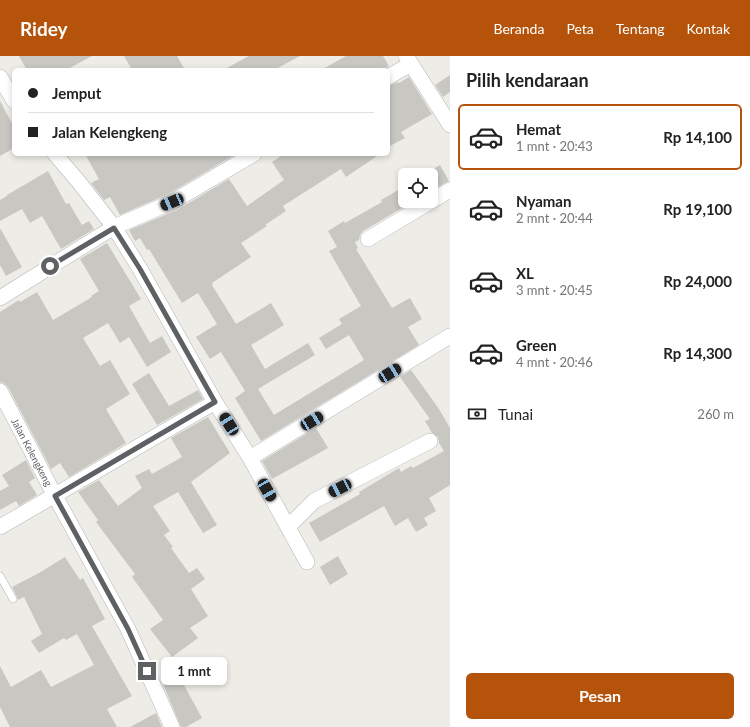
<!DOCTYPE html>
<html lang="id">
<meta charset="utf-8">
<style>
:root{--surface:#fff;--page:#f6f6f6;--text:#222;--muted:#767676;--line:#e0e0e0;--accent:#b45309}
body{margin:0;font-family:Lato,sans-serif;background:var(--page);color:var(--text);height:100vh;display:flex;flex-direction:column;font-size:15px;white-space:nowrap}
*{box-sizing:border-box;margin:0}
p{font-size:13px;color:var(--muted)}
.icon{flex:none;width:22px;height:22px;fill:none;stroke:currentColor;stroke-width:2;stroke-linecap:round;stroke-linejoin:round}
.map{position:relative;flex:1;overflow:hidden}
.details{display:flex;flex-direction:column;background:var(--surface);width:300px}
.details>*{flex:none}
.guide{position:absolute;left:12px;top:12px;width:378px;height:88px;border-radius:6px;box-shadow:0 2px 6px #0003;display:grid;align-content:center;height:88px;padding:0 16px;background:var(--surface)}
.controls{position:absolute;left:398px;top:112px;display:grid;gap:8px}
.controls a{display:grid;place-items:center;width:40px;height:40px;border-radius:6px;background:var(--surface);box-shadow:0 2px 6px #0003;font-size:20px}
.end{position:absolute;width:18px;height:18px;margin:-9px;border:5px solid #5d6164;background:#fff;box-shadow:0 0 0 2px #fff}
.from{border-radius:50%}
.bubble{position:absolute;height:28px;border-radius:6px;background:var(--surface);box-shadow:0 2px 6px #0003;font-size:13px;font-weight:700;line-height:28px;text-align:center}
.car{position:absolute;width:12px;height:24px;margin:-12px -6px;border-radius:5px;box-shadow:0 0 3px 1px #0007;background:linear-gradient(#222 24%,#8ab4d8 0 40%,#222 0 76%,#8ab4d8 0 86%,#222 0)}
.guide b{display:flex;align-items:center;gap:14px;height:38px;font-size:15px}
.guide b+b{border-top:1px solid var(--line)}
.guide i{width:10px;height:10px;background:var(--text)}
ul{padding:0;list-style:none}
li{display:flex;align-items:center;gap:12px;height:66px;margin:0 8px 6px;padding:0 8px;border:2px solid transparent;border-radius:6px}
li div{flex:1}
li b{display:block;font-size:15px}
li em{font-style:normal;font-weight:700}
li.on{border-color:var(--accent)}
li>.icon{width:36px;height:36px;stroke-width:1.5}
h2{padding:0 16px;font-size:18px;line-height:48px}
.pay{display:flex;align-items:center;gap:10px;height:44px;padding:0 16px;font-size:15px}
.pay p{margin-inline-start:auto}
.primary-button{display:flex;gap:8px;margin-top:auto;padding:8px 16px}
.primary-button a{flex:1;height:46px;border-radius:6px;background:var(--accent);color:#fff;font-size:16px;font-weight:700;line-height:46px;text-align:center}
header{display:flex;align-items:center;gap:24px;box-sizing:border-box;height:56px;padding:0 20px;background:var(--accent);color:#fff}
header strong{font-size:19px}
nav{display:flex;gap:22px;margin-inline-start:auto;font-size:14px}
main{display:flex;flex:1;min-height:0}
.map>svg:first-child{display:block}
</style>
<header>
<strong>Ridey</strong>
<nav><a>Beranda</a><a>Peta</a><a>Tentang</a><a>Kontak</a></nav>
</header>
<main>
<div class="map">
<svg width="450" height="671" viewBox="0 0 450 671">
<rect width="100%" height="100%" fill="#eeece6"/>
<path fill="#c9c7c2" d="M19 0H92L66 14H27Z
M124 0H177L185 14H132Z
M249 0H300L274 14H223Z
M346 0H383L389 10 383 14H321Z
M450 19V36L443 41 435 29Z
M409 21 432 58 401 76 405 82 388 91V30L398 26 399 27Z
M0 45 14 71V92L0 100Z
M85 98H236L168 138 120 159 110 141 104 144 91 127 99 123Z
M284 98H380L346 121 341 113 283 150 286 155 265 169 267 170 241 187 251 201 212 227 213 228 212 229 236 268 271 247 284 269 251 289 265 313 308 287 315 299 258 333 274 359 364 304 349 279 326 293 319 282 342 268 339 263 361 250 329 195 337 191 328 175 344 165 345 167 382 146 381 144 405 130V145H414L363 175 360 179 359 184 355 186 358 192 356 193 392 252 410 242 422 263 408 271 419 289 261 385 235 342 245 335 221 296 210 303 196 281 217 268 198 237 182 247 149 193 147 194 140 182 135 185 129 174 177 154 229 123 247 150 284 124 272 106Z
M440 109 449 125 431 135V119H423Z
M48 115 66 148 69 147 82 169 89 165 94 173 61 193 42 160 30 167 22 153 0 165V144L7 140V139Z
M0 172 22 211 6 220 0 209Z
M107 187 141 243 129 250 150 287 162 280 171 296 147 311 129 281 120 287 108 267 83 282 100 310 110 304 130 338 106 353 126 387 69 421 60 407 51 413 8 331 4 327 0 326V256L19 244 20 246 37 236 53 264 92 241 91 240 99 235 80 203Z
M411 314 439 353 450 372V429L429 442 436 455 424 462 428 469 416 476 408 462 395 470 384 450 320 486 309 467 360 438 359 436 399 412 401 416 411 410 413 412 444 395 439 387 438 381 432 377 425 365 430 363 400 321Z
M149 317 169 350 198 334 203 343 157 369 132 328Z
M208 361 230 397 191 426 217 469 203 477 178 436 153 450 170 475 164 479 173 491 171 492 189 517 197 512 205 523 191 533 208 560 190 572 198 582 172 601 150 573 163 564 132 521 135 518 96 466 98 464 78 436 99 424 118 450 142 432 135 420 149 413 152 418 182 401 171 382Z
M316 372 328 392 272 423 262 405Z
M26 404 35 422 29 426 37 439 19 450 16 445 0 454V435L9 430 2 419Z
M338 500 348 518 330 529 320 511Z
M65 501 80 524 83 522 105 563 92 570 132 640 107 653 117 671H10L0 651V610L11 631 41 614 51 631 94 609 77 578 66 584 64 582 39 597 31 585 42 578 24 541 18 544 17 541 12 531 39 517Z
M179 620 202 662 186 671H181L163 628Z
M156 657 162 671H130Z"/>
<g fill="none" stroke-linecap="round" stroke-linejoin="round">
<g stroke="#b3b6b9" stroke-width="8">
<path id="service" d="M0 520 13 543"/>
</g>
<g stroke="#b3b6b9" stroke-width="16">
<path id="minor" d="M406 0 450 69
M0 21 14 45
M388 21 411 8
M55 98 78 125 114 171 140 213 215 346 250 402 307 506
M368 183 450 134
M0 242 114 171 172 146 254 98
M0 335 55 440 128 573 172 671
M250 402 450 280
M0 471 215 346
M288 471 314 445 430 385"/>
</g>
<use href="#service" stroke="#fff" stroke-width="7"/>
<use href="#minor" stroke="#fff" stroke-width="15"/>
</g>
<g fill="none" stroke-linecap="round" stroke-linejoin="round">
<path stroke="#5d6164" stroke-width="5" d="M50 210 114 172 140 213 215 346 55 440 128 573 147 615"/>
</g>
<g text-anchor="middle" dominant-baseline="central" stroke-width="3" stroke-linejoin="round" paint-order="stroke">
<g font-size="10" fill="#5d6164" stroke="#fff">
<text transform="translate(32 396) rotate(62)">Jalan Kelengkeng</text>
</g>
</g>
</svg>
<div class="controls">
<a><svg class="icon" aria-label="locate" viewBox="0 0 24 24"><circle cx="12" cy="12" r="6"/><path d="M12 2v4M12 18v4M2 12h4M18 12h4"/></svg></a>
</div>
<i class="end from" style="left:50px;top:210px"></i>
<i class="end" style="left:147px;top:615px"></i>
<div class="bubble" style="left:161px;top:601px;width:66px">1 mnt</div>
<i class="car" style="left:172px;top:146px;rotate:247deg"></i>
<i class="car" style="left:390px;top:317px;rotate:58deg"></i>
<i class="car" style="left:312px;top:365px;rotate:59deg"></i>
<i class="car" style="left:229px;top:368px;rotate:328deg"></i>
<i class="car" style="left:340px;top:432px;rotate:243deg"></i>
<i class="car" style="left:267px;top:434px;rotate:150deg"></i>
<div class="guide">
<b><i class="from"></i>Jemput</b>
<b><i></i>Jalan Kelengkeng</b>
</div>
</div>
<section class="details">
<h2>Pilih kendaraan</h2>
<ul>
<li class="on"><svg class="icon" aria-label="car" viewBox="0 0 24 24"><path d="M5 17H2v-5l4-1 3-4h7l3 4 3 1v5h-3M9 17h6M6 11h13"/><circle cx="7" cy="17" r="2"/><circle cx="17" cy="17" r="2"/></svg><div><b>Hemat</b><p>1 mnt · 20:43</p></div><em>Rp 14,100</em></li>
<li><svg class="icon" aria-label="car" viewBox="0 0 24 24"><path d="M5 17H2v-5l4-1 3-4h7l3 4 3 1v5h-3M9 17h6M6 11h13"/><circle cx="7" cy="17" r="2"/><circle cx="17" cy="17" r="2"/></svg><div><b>Nyaman</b><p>2 mnt · 20:44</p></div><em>Rp 19,100</em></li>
<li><svg class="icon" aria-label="car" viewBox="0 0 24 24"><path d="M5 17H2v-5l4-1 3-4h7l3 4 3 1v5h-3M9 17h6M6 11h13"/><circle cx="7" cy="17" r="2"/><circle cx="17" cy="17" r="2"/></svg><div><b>XL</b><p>3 mnt · 20:45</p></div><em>Rp 24,000</em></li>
<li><svg class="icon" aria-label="car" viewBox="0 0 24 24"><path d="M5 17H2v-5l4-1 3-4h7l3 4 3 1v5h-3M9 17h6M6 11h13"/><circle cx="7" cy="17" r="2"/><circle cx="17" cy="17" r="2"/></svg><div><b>Green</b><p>4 mnt · 20:46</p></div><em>Rp 14,300</em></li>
</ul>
<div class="pay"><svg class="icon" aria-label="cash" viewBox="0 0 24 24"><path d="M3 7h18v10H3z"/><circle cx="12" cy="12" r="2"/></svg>Tunai<p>260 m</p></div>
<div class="primary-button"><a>Pesan</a></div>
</section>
</main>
